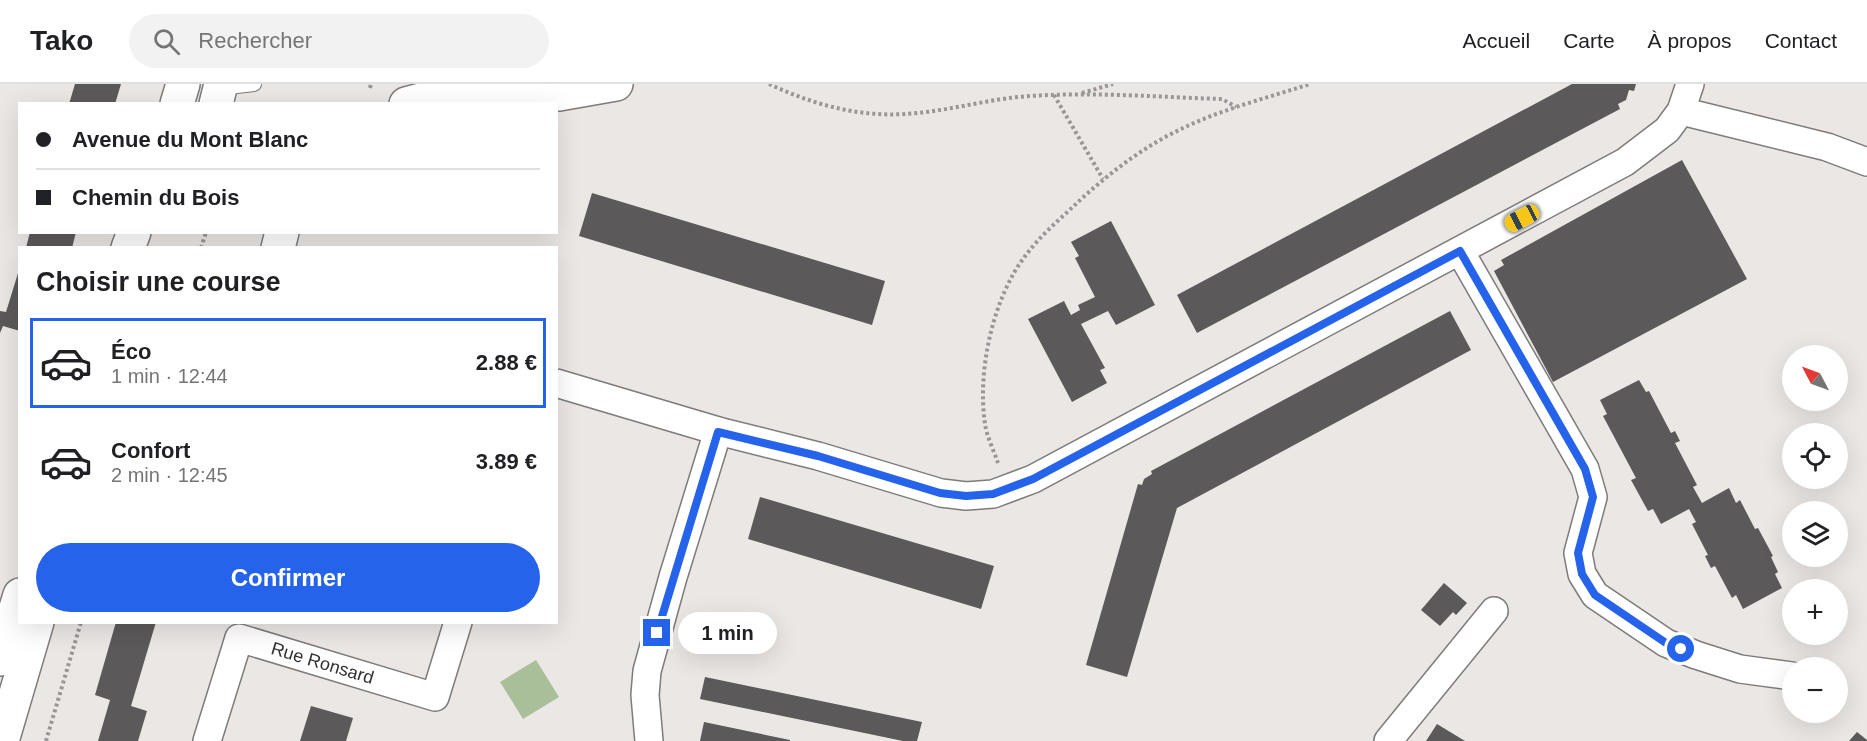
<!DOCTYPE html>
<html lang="fr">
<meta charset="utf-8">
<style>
:root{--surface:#fff;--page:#f2f2f2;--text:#202124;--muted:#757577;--line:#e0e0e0;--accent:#2563eb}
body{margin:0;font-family:Helvetica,sans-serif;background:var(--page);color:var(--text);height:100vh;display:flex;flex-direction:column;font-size:22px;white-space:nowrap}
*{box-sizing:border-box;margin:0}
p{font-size:20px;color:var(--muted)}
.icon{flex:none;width:33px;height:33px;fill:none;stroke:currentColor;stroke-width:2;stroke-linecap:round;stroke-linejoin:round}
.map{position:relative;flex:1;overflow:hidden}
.side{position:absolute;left:18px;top:162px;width:540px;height:378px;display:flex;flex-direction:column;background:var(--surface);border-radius:0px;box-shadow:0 6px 24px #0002}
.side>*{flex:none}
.hud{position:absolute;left:18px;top:18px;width:540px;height:132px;border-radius:0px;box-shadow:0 6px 24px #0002;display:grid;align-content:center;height:132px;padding:0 18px;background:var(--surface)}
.needle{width:39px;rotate:311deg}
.buttons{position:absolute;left:1782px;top:261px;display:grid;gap:12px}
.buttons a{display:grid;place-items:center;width:66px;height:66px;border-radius:50%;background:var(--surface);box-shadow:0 6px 24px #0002;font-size:30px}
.end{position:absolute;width:27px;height:27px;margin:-14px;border:8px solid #2563eb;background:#fff;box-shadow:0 0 0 3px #fff}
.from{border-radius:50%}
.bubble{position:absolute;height:42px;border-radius:21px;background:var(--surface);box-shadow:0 6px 24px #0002;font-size:20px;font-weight:700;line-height:42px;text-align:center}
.car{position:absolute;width:18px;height:36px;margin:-18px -9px;border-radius:8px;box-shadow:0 0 4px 2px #0007;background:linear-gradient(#f5c518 24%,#345 0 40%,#f5c518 0 76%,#345 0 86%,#f5c518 0)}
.hud b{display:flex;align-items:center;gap:21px;height:57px;font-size:22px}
.hud b+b{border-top:2px solid var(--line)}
.hud i{width:15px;height:15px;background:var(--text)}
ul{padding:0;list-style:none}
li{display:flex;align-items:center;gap:18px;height:90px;margin:0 12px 9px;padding:0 6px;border:3px solid transparent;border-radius:0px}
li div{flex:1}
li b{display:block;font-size:22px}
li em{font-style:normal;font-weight:700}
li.on{border-color:var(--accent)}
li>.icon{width:54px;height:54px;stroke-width:1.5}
h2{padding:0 18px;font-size:27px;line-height:72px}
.cta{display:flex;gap:12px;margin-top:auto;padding:12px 18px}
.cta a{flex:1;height:69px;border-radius:36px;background:var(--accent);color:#fff;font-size:24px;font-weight:700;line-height:69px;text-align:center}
header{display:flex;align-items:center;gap:36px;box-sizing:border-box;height:84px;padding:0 30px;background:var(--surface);border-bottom:2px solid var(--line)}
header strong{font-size:28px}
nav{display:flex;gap:33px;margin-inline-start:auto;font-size:21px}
.search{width:420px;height:54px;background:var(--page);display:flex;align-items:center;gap:15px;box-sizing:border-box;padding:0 21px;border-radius:33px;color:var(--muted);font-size:22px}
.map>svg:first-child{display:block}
</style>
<header>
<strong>Tako</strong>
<div class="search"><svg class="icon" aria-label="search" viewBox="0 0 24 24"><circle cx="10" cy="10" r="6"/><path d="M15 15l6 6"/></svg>Rechercher</div>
<nav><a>Accueil</a><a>Carte</a><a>À propos</a><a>Contact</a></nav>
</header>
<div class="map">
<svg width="1867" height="657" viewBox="0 0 1867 657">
<rect width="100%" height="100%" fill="#eae7e5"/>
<path fill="#a9bf99" d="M536 576 559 613 523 635 500 598Z"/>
<path fill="#5c595a" d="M75 0H121L115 20H69Z
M1572 0H1636L1634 7 1629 6 1626 16 1618 20 1620 25 1197 249 1177 211Z
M1682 76 1747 195 1553 298 1494 187 1504 181 1501 176Z
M592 109 885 197 872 241 579 152Z
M1111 137 1155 221 1116 241 1108 227 1081 240 1105 284 1100 286 1107 299 1072 318 1028 235 1064 217 1071 231 1080 226 1078 221 1095 213 1075 174 1079 172 1071 158Z
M30 148H76L72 164H26Z
M19 186 20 247 3 242 0 249V227L6 228Z
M1450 227 1471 266 1177 424 1127 593 1086 581 1138 400 1142 401 1144 395 1152 390 1151 387Z
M1639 296 1646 308 1649 307 1671 349 1675 347 1680 357 1675 359 1697 401 1693 403 1702 419 1729 404 1736 419 1740 416 1755 445 1758 444 1773 472 1771 473 1778 488 1775 490 1782 504 1743 525 1736 511 1732 514 1715 482 1711 484 1705 472 1708 471 1692 440 1696 438 1689 425 1661 440 1653 425 1648 427 1631 396 1636 394 1603 332 1607 330 1600 316Z
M760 413 994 482 981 525 748 455Z
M1444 499 1467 519 1456 531 1453 528 1440 542 1421 526Z
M116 538H156L131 622 147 627 138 657H98L110 616 95 611Z
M705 593 922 638 917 657H903L700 615Z
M311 622 353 634 346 657H300Z
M704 638 790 656V657H700Z
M1437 640 1465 657H1426Z
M1857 648 1867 656V657H1849Z"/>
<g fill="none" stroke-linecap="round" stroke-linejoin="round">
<g stroke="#7e7b7a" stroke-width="16">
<path id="lane" d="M220 4 254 0"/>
</g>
<g stroke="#7e7b7a" stroke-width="30">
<g id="street">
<path d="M1681 27 1827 63 1867 78"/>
<path d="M1460 167 1585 385 1593 413 1578 469 1582 490 1595 511 1666 559 1696 571 1740 585 1792 592"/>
<path d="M556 299 718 347 818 372 941 409 966 412 993 410 1033 395 1625 78 1667 46 1681 27 1690 0"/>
<path id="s1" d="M207 657 239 554 435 613 458 538"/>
<path d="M649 657 645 611 647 587 673 493 718 347"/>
<path d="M1388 657 1494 527"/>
</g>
</g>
<g stroke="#7e7b7a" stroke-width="36">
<path id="secondary" d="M177 20 183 0
M216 20 221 0
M406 20 421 16 559 10 616 0
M128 164 134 148
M278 164 282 148
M0 575 20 511
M2 657 37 538"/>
</g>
<path stroke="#999796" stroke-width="4" stroke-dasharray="3 3" stroke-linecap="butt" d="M769 0C812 20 857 33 905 30 943 28 980 17 1018 13 1086 7 1154 13 1222 15L1236 23
M370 4 371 0
M1082 9 1113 0
M1054 11 1103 95
M201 164 206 148
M998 379C994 367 987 353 985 340 977 287 993 213 1026 171 1040 152 1060 135 1077 119 1108 90 1143 63 1181 45 1222 25 1267 14 1310 0
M46 657 81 538"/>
<use href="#lane" stroke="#fff" stroke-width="14"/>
<use href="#street" stroke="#fff" stroke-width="27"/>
<use href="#secondary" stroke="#fff" stroke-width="33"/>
</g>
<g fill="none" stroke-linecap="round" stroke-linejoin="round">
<path stroke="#2563eb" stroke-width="8" d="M657 549 718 348 818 372 940 409 966 412 993 410 1033 395 1460 167 1585 385 1593 413 1578 469 1582 490 1595 511 1666 559 1681 565"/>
</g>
<g text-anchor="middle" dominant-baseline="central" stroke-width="6" stroke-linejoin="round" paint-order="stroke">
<g font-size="18" fill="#323130" stroke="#eae7e5">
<text stroke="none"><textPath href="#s1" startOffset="195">Rue Ronsard</textPath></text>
</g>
</g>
</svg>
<div class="buttons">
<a><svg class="needle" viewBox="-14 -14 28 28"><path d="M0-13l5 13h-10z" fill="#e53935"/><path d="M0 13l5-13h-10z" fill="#757577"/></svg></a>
<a><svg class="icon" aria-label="locate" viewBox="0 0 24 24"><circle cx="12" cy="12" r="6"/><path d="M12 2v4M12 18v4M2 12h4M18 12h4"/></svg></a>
<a><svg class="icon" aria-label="layers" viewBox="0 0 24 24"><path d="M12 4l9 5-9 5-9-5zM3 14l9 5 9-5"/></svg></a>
<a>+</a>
<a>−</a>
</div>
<i class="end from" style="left:1681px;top:565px"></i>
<i class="end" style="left:657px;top:549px"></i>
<div class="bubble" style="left:678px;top:528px;width:99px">1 min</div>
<i class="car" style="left:1522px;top:134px;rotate:242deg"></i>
<div class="hud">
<b><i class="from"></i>Avenue du Mont Blanc</b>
<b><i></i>Chemin du Bois</b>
</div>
<section class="side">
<h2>Choisir une course</h2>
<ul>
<li class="on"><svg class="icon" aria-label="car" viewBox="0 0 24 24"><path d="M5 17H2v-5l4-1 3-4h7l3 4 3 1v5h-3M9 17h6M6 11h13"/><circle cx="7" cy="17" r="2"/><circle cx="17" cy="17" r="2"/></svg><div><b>Éco</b><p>1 min · 12:44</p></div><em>2.88 €</em></li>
<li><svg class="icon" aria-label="car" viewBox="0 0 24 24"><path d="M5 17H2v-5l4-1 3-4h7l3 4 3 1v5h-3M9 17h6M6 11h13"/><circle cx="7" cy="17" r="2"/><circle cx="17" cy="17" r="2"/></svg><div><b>Confort</b><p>2 min · 12:45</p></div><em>3.89 €</em></li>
</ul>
<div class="cta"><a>Confirmer</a></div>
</section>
</div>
